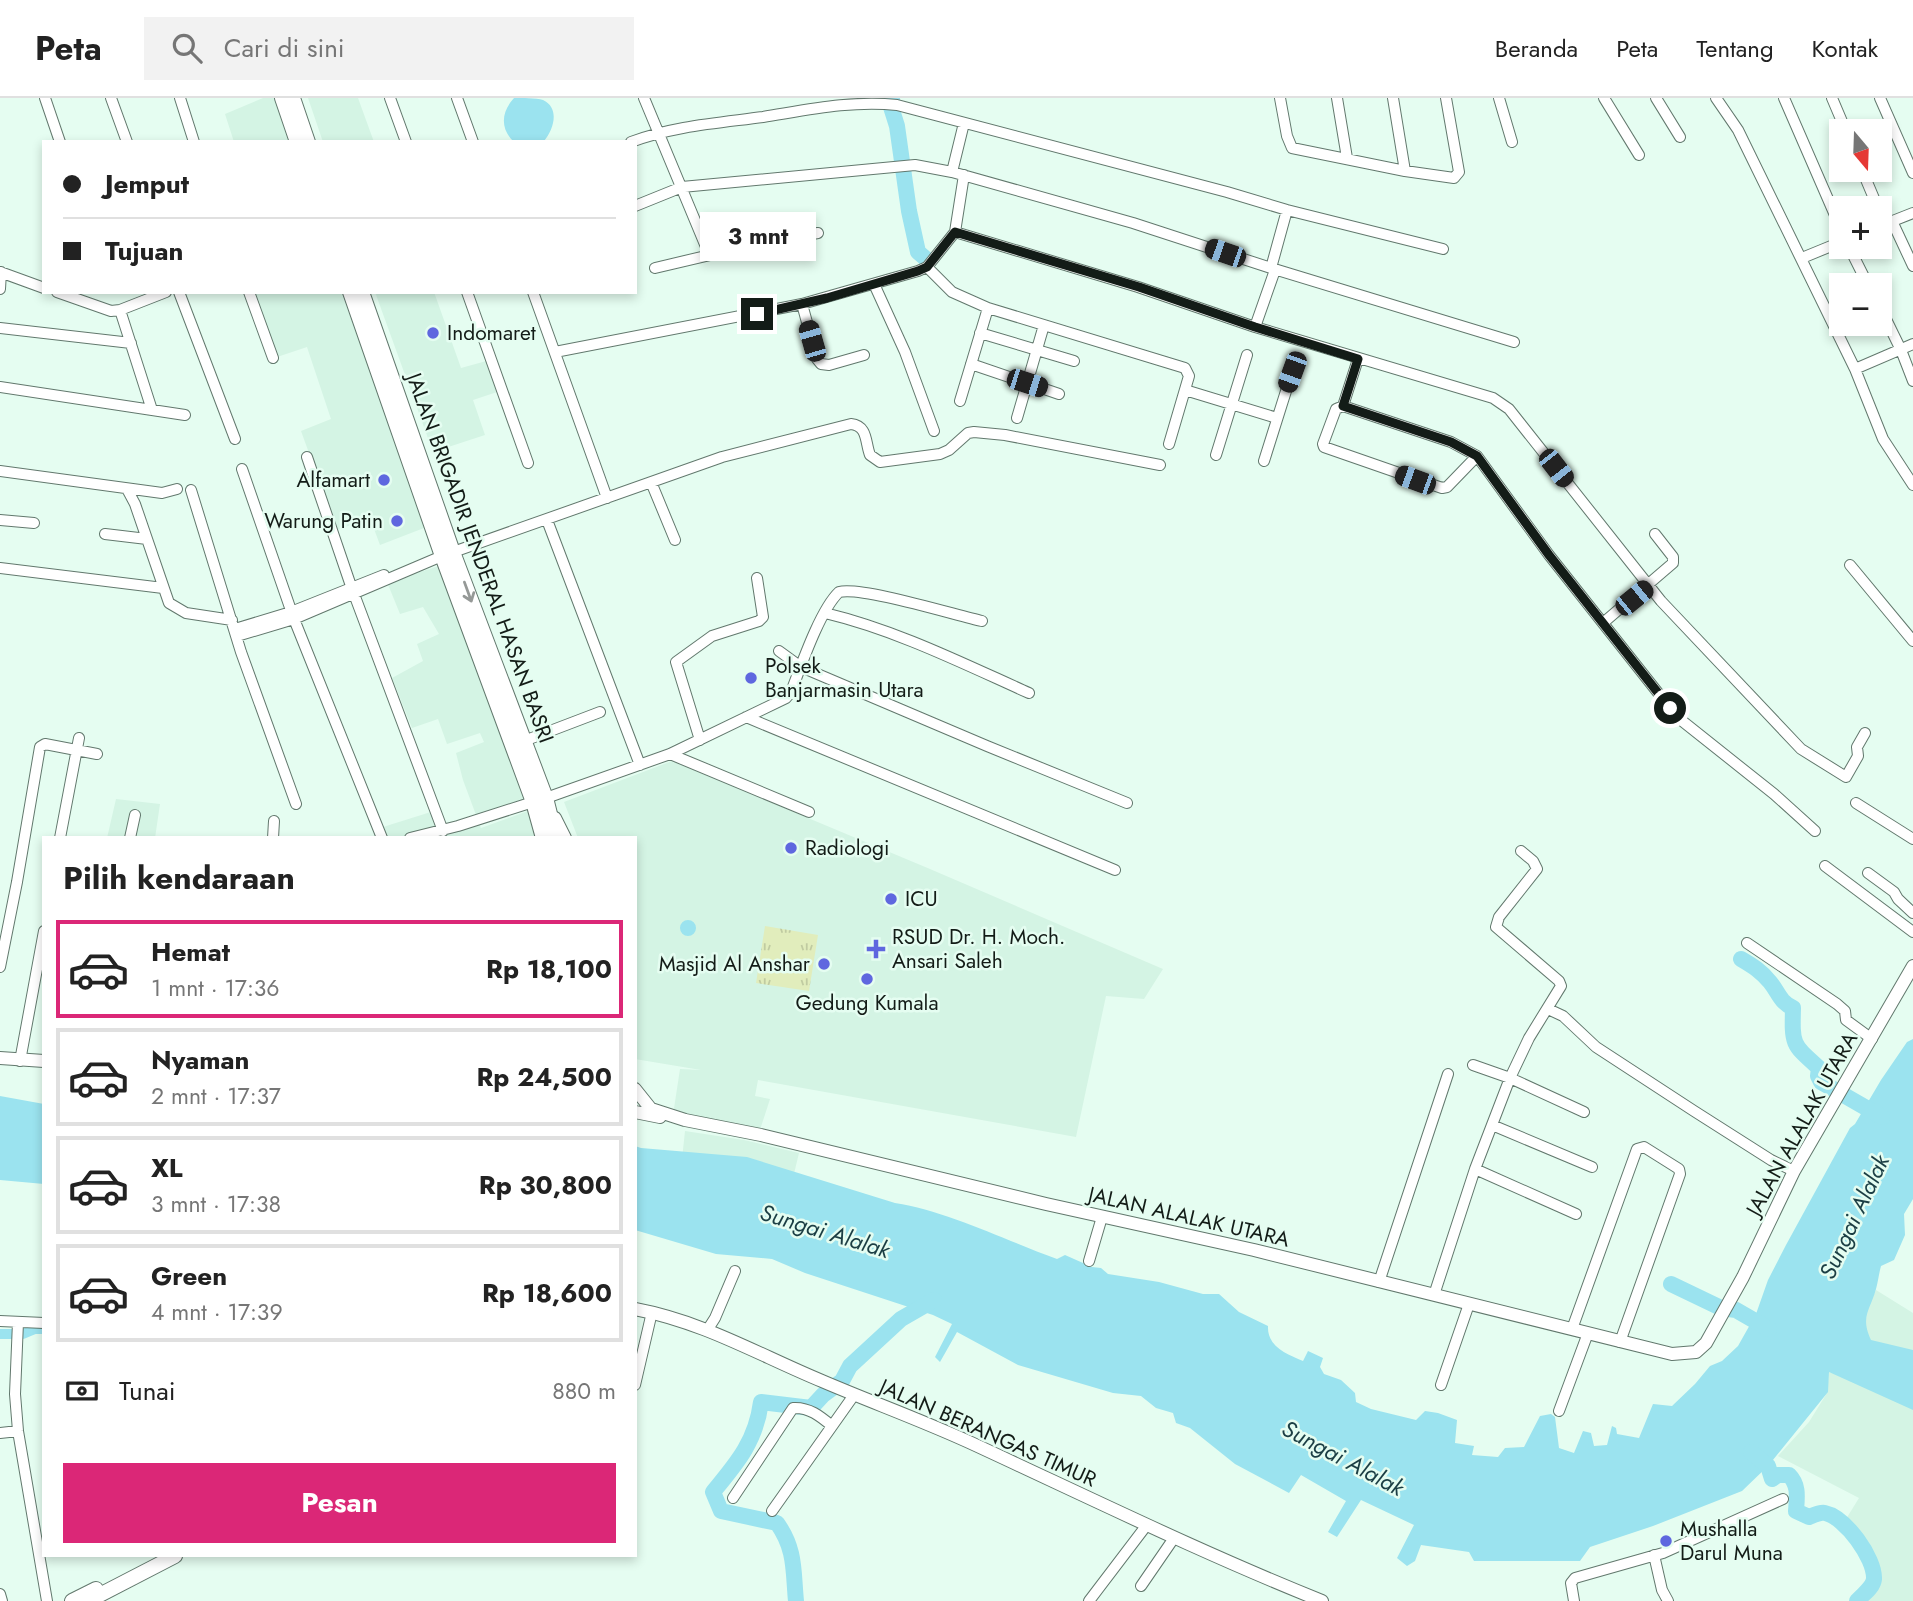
<!DOCTYPE html>
<html lang="id">
<meta charset="utf-8">
<style>
:root{--surface:#fff;--page:#f2f2f2;--text:#222;--muted:#767676;--line:#e0e0e0;--accent:#db2777}
body{margin:0;font-family:Jost,sans-serif;background:var(--page);color:var(--text);height:100vh;display:flex;flex-direction:column;font-size:26px;white-space:nowrap}
*{box-sizing:border-box;margin:0}
p{font-size:23px;color:var(--muted)}
.icon{flex:none;width:38px;height:38px;fill:none;stroke:currentColor;stroke-width:2;stroke-linecap:round;stroke-linejoin:round}
.map{position:relative;flex:1;overflow:hidden}
.details{position:absolute;left:42px;top:738px;width:595px;height:721px;display:flex;flex-direction:column;background:var(--surface);border-radius:0px;box-shadow:0 4px 10px #0003}
.details>*{flex:none}
.top-card{position:absolute;left:42px;top:42px;width:595px;height:154px;border-radius:0px;box-shadow:0 4px 10px #0003;display:grid;align-content:center;height:154px;padding:0 21px;background:var(--surface)}
.needle{width:46px;rotate:161deg}
.buttons{position:absolute;left:1829px;top:21px;display:grid;gap:14px}
.buttons a{display:grid;place-items:center;width:63px;height:63px;border-radius:0px;background:var(--surface);box-shadow:0 4px 10px #0003;font-size:35px}
.end{position:absolute;width:32px;height:32px;margin:-16px;border:9px solid #131c17;background:#fff;box-shadow:0 0 0 4px #fff}
.from{border-radius:50%}
.bubble{position:absolute;height:49px;border-radius:0px;background:var(--surface);box-shadow:0 4px 10px #0003;font-size:23px;font-weight:700;line-height:49px;text-align:center}
.car{position:absolute;width:21px;height:42px;margin:-21px -10px;border-radius:9px;box-shadow:0 0 5px 2px #0007;background:linear-gradient(#222 24%,#8ab4d8 0 40%,#222 0 76%,#8ab4d8 0 86%,#222 0)}
.top-card b{display:flex;align-items:center;gap:24px;height:66px;font-size:26px}
.top-card b+b{border-top:2px solid var(--line)}
.top-card i{width:18px;height:18px;background:var(--text)}
ul{padding:0;list-style:none}
li{display:flex;align-items:center;gap:21px;height:98px;margin:0 14px 10px;padding:0 7px;border:4px solid var(--line);border-radius:0px}
li div{flex:1}
li b{display:block;font-size:26px}
li em{font-style:normal;font-weight:700}
li.on{border-color:var(--accent)}
li>.icon{width:63px;height:63px;stroke-width:1.5}
h2{padding:0 21px;font-size:32px;line-height:84px}
.pay{display:flex;align-items:center;gap:18px;height:77px;padding:0 21px;font-size:26px}
.pay p{margin-inline-start:auto}
.button{display:flex;gap:14px;margin-top:auto;padding:14px 21px}
.button a{flex:1;height:80px;border-radius:0px;background:var(--accent);color:#fff;font-size:28px;font-weight:700;line-height:80px;text-align:center}
header{display:flex;align-items:center;gap:42px;box-sizing:border-box;height:98px;padding:0 35px;background:var(--surface);border-bottom:2px solid var(--line)}
header strong{font-size:33px}
nav{display:flex;gap:38px;margin-inline-start:auto;font-size:24px}
.search{width:490px;height:63px;background:var(--page);display:flex;align-items:center;gap:18px;box-sizing:border-box;padding:0 24px;border-radius:0px;color:var(--muted);font-size:26px}
.map>svg:first-child{display:block}
</style>
<header>
<strong>Peta</strong>
<div class="search"><svg class="icon" aria-label="search" viewBox="0 0 24 24"><circle cx="10" cy="10" r="6"/><path d="M15 15l6 6"/></svg>Cari di sini</div>
<nav><a>Beranda</a><a>Peta</a><a>Tentang</a><a>Kontak</a></nav>
</header>
<div class="map">
<svg width="1913" height="1503" viewBox="0 0 1913 1503">
<defs>
<pattern id="grass-tufts" width="24" height="20" patternUnits="userSpaceOnUse" patternTransform="scale(1.75)"><rect width="24" height="20" fill="#e1edbc"/><path d="M3 7l-1-3M5 7V3M7 7l1-3M15 17l-1-3M17 17v-4M19 17l1-3" fill="none" stroke="#c0cba1"/></pattern>
</defs>
<rect width="100%" height="100%" fill="#e5fdf1"/>
<path fill="#d4f4e4" d="M263 0H276L290 44H234L225 16Z
M308 0H358L374 44H323Z
M253 194H341L395 340 424 430 380 447 370 420 337 432 301 333 331 321 307 249 277 259Z
M375 194H434L461 270 490 262 500 293 473 302 485 337 433 354Z
M439 468 529 702 479 725 463 682 456 655 484 644 480 635 447 646 438 621 412 630 392 580 423 563 417 546 439 536 423 509 400 516 387 484Z
M672 663 930 771 1163 871 1144 901 1106 898 1076 1039 758 982 755 998 770 1001 759 1035 673 1017 680 971 701 972 635 961V740H578L564 704Z
M116 701 160 706 155 740H107Z
M434 713 439 728 425 740H386L383 729Z
M528 713 534 719 539 740H445L444 736 479 726 481 730Z
M685 1033 744 1042 799 1055 792 1084 682 1061Z
M1876 1192 1913 1215V1503H1864L1877 1489 1879 1471 1869 1445 1846 1421 1859 1400 1778 1358 1809 1324 1827 1295 1829 1274 1836 1276Z"/>
<path fill="url(#grass-tufts)" d="M765 828 818 837 809 893 756 885Z"/>
<path fill="#9be3ef" d="M514 0C522 0 536 0 543 2 560 10 554 31 544 43L514 44C500 31 501 14 514 0Z
M680 830a8 8 0 1 1 16 0a8 8 0 1 1-16 0Z
M1913 941V1101L1904 1116 1905 1137 1894 1162 1881 1168C1879 1175 1878 1184 1876 1191 1870 1213 1860 1218 1871 1242L1913 1252V1312L1829 1274 1828 1294 1768 1368 1742 1393 1653 1428 1590 1449 1580 1463H1474L1469 1454 1421 1447 1415 1463 1407 1468 1397 1460 1414 1427 1361 1402 1337 1439 1328 1434 1346 1403 1301 1377 1289 1395 1235 1366 1190 1330 1176 1325 1173 1315 1156 1310 1141 1298 1113 1295 1018 1267 957 1234 940 1264 935 1259 952 1226 933 1217 805 1175 772 1161 716 1156 635 1132V1048L641 1050 747 1059 895 1105C947 1113 1007 1143 1057 1161L1065 1157 1092 1169 1101 1170 1108 1176 1159 1184 1203 1196H1219L1239 1214 1268 1228C1267 1249 1287 1256 1303 1263L1308 1253 1323 1260 1320 1269 1324 1276 1341 1282 1355 1295 1356 1304 1371 1311 1416 1322 1425 1313 1438 1315 1457 1322 1455 1345 1474 1348 1472 1357 1498 1359 1505 1350 1524 1349 1540 1318 1551 1316 1555 1319 1559 1350 1574 1355 1583 1333 1591 1335 1594 1348 1607 1347 1612 1328 1616 1330 1617 1336 1639 1340 1653 1306 1672 1308 1695 1286 1710 1268 1722 1263 1738 1248 1756 1216 1768 1182 1786 1147 1850 1030 1855 1026 1881 982 1907 944Z
M0 998 44 1006V1086L0 1082Z"/>
<g fill="none" stroke-linecap="round" stroke-linejoin="round">
<path stroke="#9be3ef" stroke-width="10" d="M0 1236H23L35 1231H44"/>
<path stroke="#9be3ef" stroke-width="16" d="M892 0 891 9 897 28 909 113 918 154 925 160
M1741 861C1753 868 1761 873 1770 884 1779 895 1779 903 1793 910 1792 947 1792 946 1819 970L1818 978 1821 984 1882 1019
M1671 1186 1721 1210 1736 1212 1769 1231
M1751 1354 1768 1368 1772 1381 1778 1377H1789C1799 1387 1797 1399 1796 1413L1809 1419C1814 1417 1820 1414 1825 1415 1845 1419 1875 1460 1874 1481 1873 1490 1863 1496 1857 1503
M796 1503C793 1473 796 1452 777 1425L721 1413 713 1394C737 1365 756 1343 761 1304L811 1310 823 1297 842 1283 850 1268 901 1221 934 1202"/>
<g stroke="#62786d" stroke-width="12">
<path id="minor" d="M45 0 60 44
M111 0 127 44
M180 0 194 44
M390 0 406 44
M457 0 473 44
M644 0 709 156
M1280 0 1287 38 1292 50 1405 73 1454 80 1459 74 1446 0
M1337 0 1347 60
M1393 0 1405 73
M1499 0 1512 44
M1604 0 1639 57
M1656 0 1680 39
M1716 0 1738 32 1855 271 1913 246
M1784 0 1841 131
M1832 0 1846 33
M1880 0 1913 75
M631 44C673 28 718 25 763 19 807 12 852 2 897 7L1227 94 1287 112 1443 151
M1862 72 1878 110
M952 74 964 25
M635 108 682 89 915 67 952 74 1133 125 1271 170
M1287 112 1271 170 1514 244
M1892 123 1913 168
M1880 128 1913 115
M955 134 1138 189 1255 229 1493 300 1509 311 1661 503 1801 651 1846 679 1858 658 1857 649 1865 635
M1849 149 1868 187
M1802 160 1841 144
M927 169 952 194 988 210 1185 270 1189 278 1169 346
M655 170 761 145 818 135
M0 174 44 190
M874 186 905 254 934 333
M0 191 1 174
M57 194 111 213 120 212 152 312
M179 194 235 341
M249 194 273 260
M467 194 528 365
M533 194 607 400
M802 206 817 261 821 266 829 267 864 257
M1880 209 1901 252 1913 283
M120 212 166 194
M1255 229 1275 172
M0 230 131 245
M980 235 1074 263
M555 254 802 206 918 173 927 169 955 134 964 77
M1358 261 1343 308 1336 311 1323 346 1324 349 1442 390 1447 389 1477 358
M971 266 1059 296
M1855 271 1883 341 1913 387
M0 289 185 317
M1185 292 1277 320
M960 303 988 210
M1343 308 1451 344 1477 358 1549 457 1670 610 1681 622 1774 696 1815 733
M1017 320 1044 227
M1216 357 1247 257
M307 359 351 488 443 733
M1264 363 1292 274
M242 371 294 521 382 740
M0 373 162 395 177 391
M651 384 675 442
M127 391 135 406 169 505 186 515 232 522
M191 392 241 554 296 706
M0 422 34 425
M547 422 640 667
M105 436 147 441
M1850 467 1913 543
M0 470 163 490
M825 515C896 532 962 565 1029 595
M1603 525 1673 465V459L1655 436
M235 531 291 514 384 477
M237 538 294 521 442 458 722 359 851 326C868 328 865 344 870 357L880 364 940 356 949 352 968 335 974 334 1005 337 1160 367
M779 553 801 569 987 648 1127 705
M746 619 1115 772
M700 642 676 564 712 538 759 523 763 519 757 480
M524 643 600 614
M670 656 809 714
M546 700 670 656 786 600 791 594C801 568 820 512 839 494 861 488 955 517 982 523
M1856 705 1913 741
M60 740 79 640
M130 740 135 717
M273 740 274 723
M410 740 458 728 533 704
M1825 768 1913 834
M1868 775 1894 794 1898 801 1913 815
M1747 845 1837 906 1845 913 1846 922 1872 941
M0 869 17 784 40 649 45 646 97 656
M1548 911 1563 918 1596 949 1694 1013 1771 1062 1794 1073
M20 963 44 833
M1473 967 1510 980 1584 1014
M1492 1027 1592 1069
M1475 1071 1576 1116
M1089 1163 1102 1119
M1379 1184 1448 976
M1434 1197 1475 1071 1510 980 1529 940 1561 888 1559 883 1496 829 1499 819 1537 771 1533 763 1521 753
M0 1223 44 1225
M18 1224 15 1296 18 1333 47 1503
M708 1231 715 1220 735 1173
M1572 1231 1637 1051 1644 1049 1679 1071 1680 1076 1620 1244
M635 1287 652 1214
M1441 1287 1469 1206
M1559 1313 1588 1235
M0 1335 18 1333
M733 1400 793 1310C809 1309 820 1318 832 1328
M772 1413 854 1297
M1654 1457 1662 1492 1668 1503
M1141 1488 1174 1440
M0 1496 2 1503
M1089 1503 1146 1428
M1574 1503 1571 1485 1575 1480 1663 1455 1783 1401"/>
</g>
<g stroke="#62786d" stroke-width="14">
<path id="major" d="M555 720 565 740
M0 960 44 963
M635 991 651 1011 685 1022 761 1037 1046 1106 1254 1152 1672 1256 1696 1254 1706 1245 1743 1179 1794 1073 1913 868
M635 1014 660 1019
M635 1211C704 1224 759 1257 822 1283 871 1304 921 1322 969 1344 1086 1398 1202 1455 1322 1503"/>
</g>
<g stroke="#62786d" stroke-width="16">
<path id="highway" d="M282 0 297 44
M293 0 308 44
M350 194 442 458 533 704 543 740
M362 194 453 454 546 700 556 740
M72 1503 96 1491
M88 1503 175 1458"/>
</g>
<use href="#minor" stroke="#fff" stroke-width="10"/>
<use href="#major" stroke="#fff" stroke-width="12"/>
<use href="#highway" stroke="#fff" stroke-width="14"/>
</g>
<defs><path id="oneway-shaft" d="M-6 0H5M1.5-3L5.5 0L1.5 3" fill="none" stroke-width="1.6" stroke-linecap="round" stroke-linejoin="round" transform="scale(1.75)"/></defs>
<use stroke="#959997" href="#oneway-shaft" transform="translate(468 494) rotate(70)"/>
<g fill="none" stroke-linecap="round" stroke-linejoin="round">
<path stroke="#131c17" stroke-width="9" d="M757 216 827 200 918 173 927 169 955 134 1139 189 1255 229 1358 261 1343 308 1451 344 1477 358 1549 457 1670 610"/>
</g>
<g fill="#5f67df" stroke="#e5fdf1" stroke-width="2.5">
<circle cx="433" cy="235" r="7"/>
<circle cx="384" cy="382" r="7"/>
<circle cx="397" cy="423" r="7"/>
<circle cx="751" cy="580" r="7"/>
<circle cx="791" cy="750" r="7"/>
<circle cx="891" cy="801" r="7"/>
<path d="M872.5 840.5h7v7h7v7h-7v7h-7v-7h-7v-7h7z"/>
<circle cx="824" cy="866" r="7"/>
<circle cx="867" cy="881" r="7"/>
<circle cx="1666" cy="1443" r="7"/>
</g>
<g text-anchor="middle" dominant-baseline="central" stroke-width="5" stroke-linejoin="round" paint-order="stroke">
<g font-size="21" fill="#131c17" stroke="#e5fdf1" text-anchor="start">
<text x="447" y="235">Indomaret</text>
<text x="370" y="382" text-anchor="end">Alfamart</text>
<text x="383" y="423" text-anchor="end">Warung Patin</text>
<text x="765" y="568">Polsek<tspan x="765" dy="24">Banjarmasin Utara</tspan></text>
<text x="805" y="750">Radiologi</text>
<text x="905" y="801">ICU</text>
<text x="892" y="839">RSUD Dr. H. Moch.<tspan x="892" dy="24">Ansari Saleh</tspan></text>
<text x="810" y="866" text-anchor="end">Masjid Al Anshar</text>
<text x="867" y="905" text-anchor="middle">Gedung Kumala</text>
<text x="1680" y="1431">Mushalla<tspan x="1680" dy="24">Darul Muna</tspan></text>
</g>
<g font-size="21" fill="#131c17" stroke="#e5fdf1">
<text transform="translate(480 460) rotate(70)">JALAN BRIGADIR JENDERAL HASAN BASRI</text>
<text transform="translate(1802 1026) rotate(-61)">JALAN ALALAK UTARA</text>
<text transform="translate(1189 1119) rotate(13)">JALAN ALALAK UTARA</text>
<text transform="translate(988 1335) rotate(24)">JALAN BERANGAS TIMUR</text>
</g>
<g font-size="23" font-style="italic" fill="#1b3e44" stroke="#e5fdf1">
<text transform="translate(1854 1119) rotate(-65)">Sungai Alalak</text>
<text transform="translate(825 1133) rotate(17)">Sungai Alalak</text>
<text transform="translate(1343 1360) rotate(28)">Sungai Alalak</text>
</g>
</g>
</svg>
<div class="buttons">
<a><svg class="needle" viewBox="-14 -14 28 28"><path d="M0-13l5 13h-10z" fill="#e53935"/><path d="M0 13l5-13h-10z" fill="#767676"/></svg></a>
<a>+</a>
<a>−</a>
</div>
<i class="end from" style="left:1670px;top:610px"></i>
<i class="end" style="left:757px;top:216px"></i>
<div class="bubble" style="left:700px;top:114px;width:116px">3 mnt</div>
<i class="car" style="left:1225px;top:155px;rotate:289deg"></i>
<i class="car" style="left:812px;top:243px;rotate:344deg"></i>
<i class="car" style="left:1292px;top:274px;rotate:200deg"></i>
<i class="car" style="left:1027px;top:285px;rotate:108deg"></i>
<i class="car" style="left:1556px;top:370px;rotate:142deg"></i>
<i class="car" style="left:1415px;top:382px;rotate:290deg"></i>
<i class="car" style="left:1634px;top:500px;rotate:51deg"></i>
<div class="top-card">
<b><i class="from"></i>Jemput</b>
<b><i></i>Tujuan</b>
</div>
<section class="details">
<h2>Pilih kendaraan</h2>
<ul>
<li class="on"><svg class="icon" aria-label="car" viewBox="0 0 24 24"><path d="M5 17H2v-5l4-1 3-4h7l3 4 3 1v5h-3M9 17h6M6 11h13"/><circle cx="7" cy="17" r="2"/><circle cx="17" cy="17" r="2"/></svg><div><b>Hemat</b><p>1 mnt · 17:36</p></div><em>Rp 18,100</em></li>
<li><svg class="icon" aria-label="car" viewBox="0 0 24 24"><path d="M5 17H2v-5l4-1 3-4h7l3 4 3 1v5h-3M9 17h6M6 11h13"/><circle cx="7" cy="17" r="2"/><circle cx="17" cy="17" r="2"/></svg><div><b>Nyaman</b><p>2 mnt · 17:37</p></div><em>Rp 24,500</em></li>
<li><svg class="icon" aria-label="car" viewBox="0 0 24 24"><path d="M5 17H2v-5l4-1 3-4h7l3 4 3 1v5h-3M9 17h6M6 11h13"/><circle cx="7" cy="17" r="2"/><circle cx="17" cy="17" r="2"/></svg><div><b>XL</b><p>3 mnt · 17:38</p></div><em>Rp 30,800</em></li>
<li><svg class="icon" aria-label="car" viewBox="0 0 24 24"><path d="M5 17H2v-5l4-1 3-4h7l3 4 3 1v5h-3M9 17h6M6 11h13"/><circle cx="7" cy="17" r="2"/><circle cx="17" cy="17" r="2"/></svg><div><b>Green</b><p>4 mnt · 17:39</p></div><em>Rp 18,600</em></li>
</ul>
<div class="pay"><svg class="icon" aria-label="cash" viewBox="0 0 24 24"><path d="M3 7h18v10H3z"/><circle cx="12" cy="12" r="2"/></svg>Tunai<p>880 m</p></div>
<div class="button"><a>Pesan</a></div>
</section>
</div>
